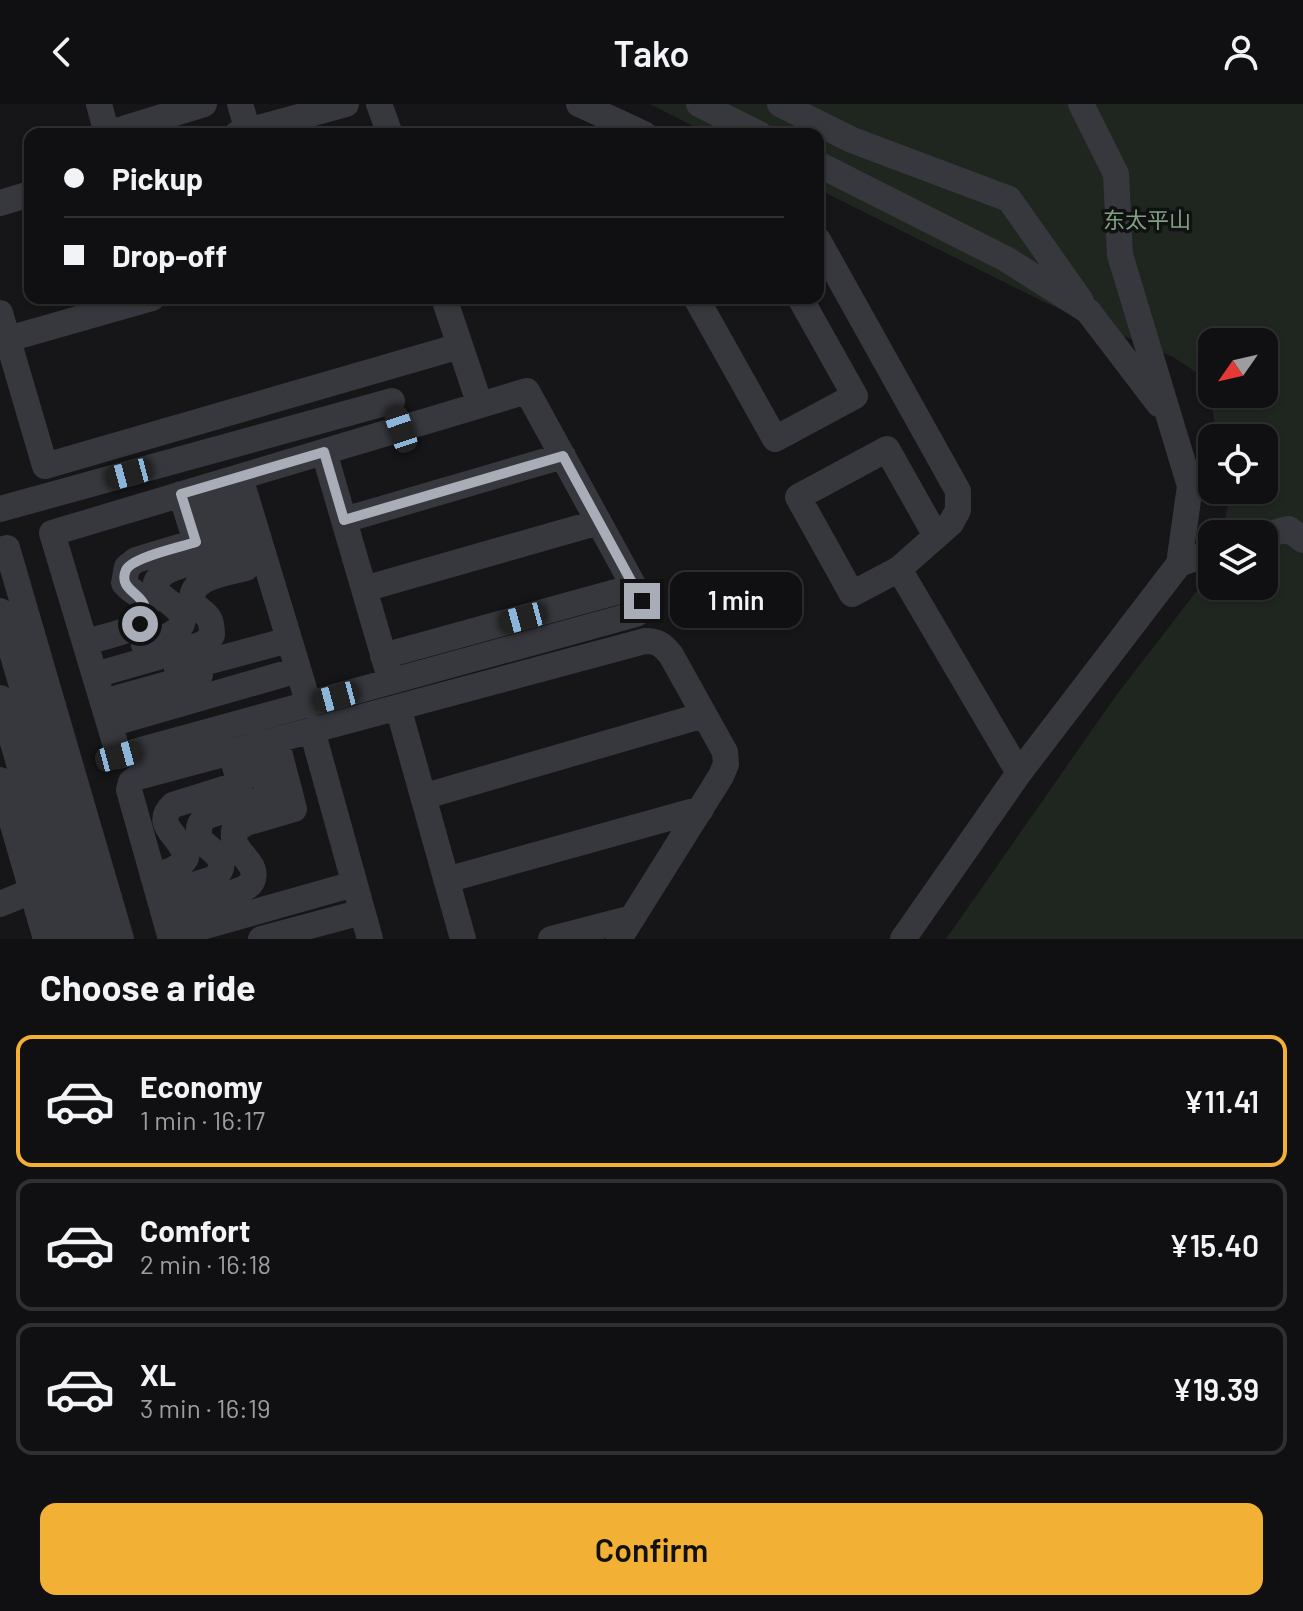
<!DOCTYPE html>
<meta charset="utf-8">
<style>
:root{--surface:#101012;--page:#1e1e20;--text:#f1f3f6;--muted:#9c9d9f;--line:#303032;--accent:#f2b134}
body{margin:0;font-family:Barlow,"Noto Sans SC",sans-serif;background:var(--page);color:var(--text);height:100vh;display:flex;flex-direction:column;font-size:30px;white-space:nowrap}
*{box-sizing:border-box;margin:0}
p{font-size:26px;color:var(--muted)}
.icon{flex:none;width:44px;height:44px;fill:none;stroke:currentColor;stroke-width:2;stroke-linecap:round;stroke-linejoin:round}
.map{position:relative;height:835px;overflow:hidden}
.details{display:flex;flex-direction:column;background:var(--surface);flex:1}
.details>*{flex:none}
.banner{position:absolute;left:24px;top:24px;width:800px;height:176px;border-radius:16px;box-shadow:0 2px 6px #0004,0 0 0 2px var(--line);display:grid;align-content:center;height:176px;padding:0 40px;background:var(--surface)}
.needle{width:52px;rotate:236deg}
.tools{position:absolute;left:1198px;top:224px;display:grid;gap:16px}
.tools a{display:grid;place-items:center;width:80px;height:80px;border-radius:16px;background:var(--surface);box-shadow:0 2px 6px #0004,0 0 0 2px var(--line);font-size:40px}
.end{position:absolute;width:36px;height:36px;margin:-18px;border:10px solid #a8adb8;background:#111;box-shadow:0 0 0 4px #111}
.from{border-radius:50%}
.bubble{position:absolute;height:56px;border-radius:16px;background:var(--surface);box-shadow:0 2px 6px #0004,0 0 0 2px var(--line);font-size:26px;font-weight:600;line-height:56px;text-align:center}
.car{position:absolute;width:24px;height:48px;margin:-24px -12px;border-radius:10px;box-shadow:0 0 6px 2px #0007;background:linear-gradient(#222 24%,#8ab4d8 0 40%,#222 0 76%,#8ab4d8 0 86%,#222 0)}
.banner b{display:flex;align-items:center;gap:28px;height:76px;font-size:30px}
.banner b+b{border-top:2px solid var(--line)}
.banner i{width:20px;height:20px;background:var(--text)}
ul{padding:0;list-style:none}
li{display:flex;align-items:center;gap:24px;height:132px;margin:0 16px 12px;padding:0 24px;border:4px solid var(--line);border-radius:16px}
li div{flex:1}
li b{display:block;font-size:30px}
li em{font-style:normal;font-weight:600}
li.current{border-color:var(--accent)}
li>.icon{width:72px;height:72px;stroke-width:1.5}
h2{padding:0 40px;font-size:36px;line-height:96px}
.cta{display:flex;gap:16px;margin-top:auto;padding:16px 40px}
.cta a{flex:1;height:92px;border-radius:16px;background:var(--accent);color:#111;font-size:32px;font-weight:600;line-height:92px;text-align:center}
header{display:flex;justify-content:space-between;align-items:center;height:104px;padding:0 40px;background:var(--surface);font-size:36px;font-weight:600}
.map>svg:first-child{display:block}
</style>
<header><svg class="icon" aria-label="back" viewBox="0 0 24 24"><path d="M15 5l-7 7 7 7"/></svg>Tako<svg class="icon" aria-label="person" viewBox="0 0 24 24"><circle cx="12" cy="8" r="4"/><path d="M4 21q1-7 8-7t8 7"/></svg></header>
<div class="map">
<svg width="1303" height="835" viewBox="0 0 1303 835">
<rect width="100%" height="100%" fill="#161618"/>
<path fill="#1e261f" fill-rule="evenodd" d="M650 0H1303V835H946L1115 593 1212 467V482H1264V430H1221L1228 402 1226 386H1264V334H1217L1208 276 1173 253 1046 199 818 85V30H709ZM1212 238H1264V290H1212Z"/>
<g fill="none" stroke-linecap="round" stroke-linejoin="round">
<path stroke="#37383d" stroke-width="26" d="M99 0 107 30 204 0
M240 0 248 27
M379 0 390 30
M579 0 644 30
M699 0 759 30
M780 0 852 36 1009 95 1081 197
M237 30 346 0
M818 60 1006 155 1088 207 1159 300
M0 99 30 90
M818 136 958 387V406L951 419 899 465 1019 669
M444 194 480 301
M696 194 775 335 855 292 800 194
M0 209 45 362 460 242
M8 235 152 194
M527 287 642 497 636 510 119 652 52 429Z
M324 348 388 567
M240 373 309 601
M0 405 392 297
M344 416 563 352
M1264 431 1289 425 1303 436
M0 446 7 444 121 835
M1179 460 1212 448
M899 465 852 490 798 393 887 345 936 432
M364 485 599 418
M0 507 96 835
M85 538C97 535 131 527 140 520 146 515 147 503 143 496 138 489 129 486 124 479L127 463 136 456 196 438 181 390
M144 541C158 536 200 525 175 503 165 493 144 485 164 469 174 462 205 455 219 451L200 385
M383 552 634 483
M177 566 289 536
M95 571 200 541 208 537 212 531C212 511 206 511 193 500 186 473 227 469 246 464L222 378
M0 594 70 835
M103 598 200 571
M398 603 463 835
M110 620 298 566
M312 626 370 835
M0 676 46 835
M436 689 704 611
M153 772C167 768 179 766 186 754 183 732 151 722 173 701L240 680 231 648
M457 773 701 705
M159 792 213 775C233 757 213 748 200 736 198 725 198 719 207 712L269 693 255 641
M0 800 32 787
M181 829 178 812 181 805C198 797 236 791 248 782 255 777 255 767 250 760 242 748 232 743 234 727L246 719 294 705 276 636
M170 832 354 780
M171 835 129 686 131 678 138 673 645 537C658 537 663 541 671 551L725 648 726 660 721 672 619 835
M261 835 362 808
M551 835 632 814
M903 835 1019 669 1179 460 1190 382 1120 151 1116 70 1081 0"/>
</g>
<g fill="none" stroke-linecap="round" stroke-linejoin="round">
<path stroke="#a8adb8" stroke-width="10" d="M140 520C160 490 115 491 126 466 132 453 181 443 196 438L181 390 324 348 344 416 563 352 642 497"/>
</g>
<g text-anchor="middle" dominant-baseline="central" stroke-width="7" stroke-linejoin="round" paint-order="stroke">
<g font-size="22" fill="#7fa381" stroke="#111113">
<text x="1147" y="115">东太平山</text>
</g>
</g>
</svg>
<div class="tools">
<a><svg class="needle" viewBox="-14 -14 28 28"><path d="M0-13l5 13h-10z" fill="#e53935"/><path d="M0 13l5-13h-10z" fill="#9c9d9f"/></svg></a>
<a><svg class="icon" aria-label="locate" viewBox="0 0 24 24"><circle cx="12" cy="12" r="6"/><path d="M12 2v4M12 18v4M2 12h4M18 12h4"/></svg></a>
<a><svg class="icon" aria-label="layers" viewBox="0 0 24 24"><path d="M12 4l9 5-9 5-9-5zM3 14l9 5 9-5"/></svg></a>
</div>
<i class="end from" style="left:140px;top:520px"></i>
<i class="end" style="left:642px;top:497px"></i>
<div class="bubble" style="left:670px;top:468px;width:132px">1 min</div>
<i class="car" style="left:401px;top:325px;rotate:341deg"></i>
<i class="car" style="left:129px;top:370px;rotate:255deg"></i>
<i class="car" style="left:523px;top:514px;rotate:255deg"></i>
<i class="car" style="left:336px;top:593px;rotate:255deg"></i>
<i class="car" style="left:119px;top:652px;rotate:75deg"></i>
<div class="banner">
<b><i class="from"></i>Pickup</b>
<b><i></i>Drop-off</b>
</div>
</div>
<section class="details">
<h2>Choose a ride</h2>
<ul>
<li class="current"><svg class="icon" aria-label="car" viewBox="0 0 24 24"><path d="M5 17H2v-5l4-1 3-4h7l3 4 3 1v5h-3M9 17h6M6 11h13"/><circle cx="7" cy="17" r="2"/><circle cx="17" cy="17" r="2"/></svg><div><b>Economy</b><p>1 min · 16:17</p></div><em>¥11.41</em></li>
<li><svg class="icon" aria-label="car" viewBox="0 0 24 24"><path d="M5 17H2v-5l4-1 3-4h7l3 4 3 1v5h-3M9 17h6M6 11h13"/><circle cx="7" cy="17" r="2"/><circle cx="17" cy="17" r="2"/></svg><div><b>Comfort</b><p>2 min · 16:18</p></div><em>¥15.40</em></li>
<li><svg class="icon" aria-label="car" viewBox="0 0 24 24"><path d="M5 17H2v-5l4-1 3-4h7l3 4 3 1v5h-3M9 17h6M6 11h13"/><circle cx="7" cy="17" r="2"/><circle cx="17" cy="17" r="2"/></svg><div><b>XL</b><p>3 min · 16:19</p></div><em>¥19.39</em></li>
</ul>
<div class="cta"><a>Confirm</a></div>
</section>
